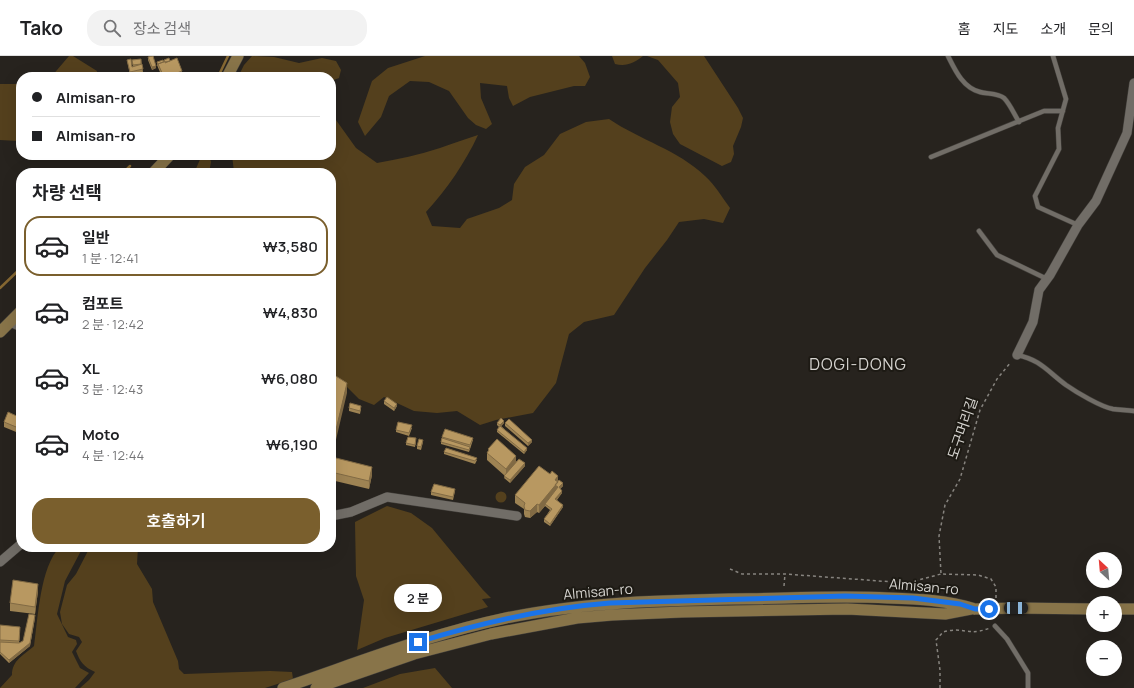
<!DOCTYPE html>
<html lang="ko">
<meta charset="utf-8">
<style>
:root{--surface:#fff;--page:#f2f2f2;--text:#202124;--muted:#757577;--line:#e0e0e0;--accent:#7a5f2d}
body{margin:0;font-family:Manrope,"Noto Sans KR",sans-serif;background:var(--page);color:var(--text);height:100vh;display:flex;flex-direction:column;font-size:15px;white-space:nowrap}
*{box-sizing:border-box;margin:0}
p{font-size:13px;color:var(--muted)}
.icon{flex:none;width:22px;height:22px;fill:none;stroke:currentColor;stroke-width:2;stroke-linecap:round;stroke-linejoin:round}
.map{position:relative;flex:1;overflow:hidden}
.panel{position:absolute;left:16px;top:112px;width:320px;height:384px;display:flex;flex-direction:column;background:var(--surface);border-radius:16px;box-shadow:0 4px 16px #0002}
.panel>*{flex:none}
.top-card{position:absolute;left:16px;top:16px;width:320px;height:88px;border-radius:16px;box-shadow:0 4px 16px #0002;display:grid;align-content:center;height:88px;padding:0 16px;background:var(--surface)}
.needle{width:26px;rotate:334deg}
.tools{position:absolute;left:1086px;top:496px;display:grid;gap:8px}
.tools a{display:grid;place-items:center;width:36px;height:36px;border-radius:50%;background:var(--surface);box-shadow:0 4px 16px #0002;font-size:20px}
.end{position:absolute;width:18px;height:18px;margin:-9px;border:5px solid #1a73e8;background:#fff;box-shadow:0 0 0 2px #fff}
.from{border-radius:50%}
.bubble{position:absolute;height:28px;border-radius:14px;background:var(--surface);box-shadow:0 4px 16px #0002;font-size:13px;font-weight:600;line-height:28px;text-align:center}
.car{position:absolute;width:12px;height:24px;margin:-12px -6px;border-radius:5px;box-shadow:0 0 3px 1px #0007;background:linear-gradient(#222 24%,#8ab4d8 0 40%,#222 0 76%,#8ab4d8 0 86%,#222 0)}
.top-card b{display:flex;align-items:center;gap:14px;height:38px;font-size:15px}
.top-card b+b{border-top:1px solid var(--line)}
.top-card i{width:10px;height:10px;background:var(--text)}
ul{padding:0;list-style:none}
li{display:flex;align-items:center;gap:12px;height:60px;margin:0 8px 6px;padding:0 8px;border:2px solid transparent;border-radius:16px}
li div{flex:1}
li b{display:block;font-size:15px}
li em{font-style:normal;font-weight:600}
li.active{border-color:var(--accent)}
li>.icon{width:36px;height:36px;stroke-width:1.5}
h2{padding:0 16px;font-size:18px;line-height:48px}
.primary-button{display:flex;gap:8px;margin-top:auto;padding:8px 16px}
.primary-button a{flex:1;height:46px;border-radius:16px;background:var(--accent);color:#fff;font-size:16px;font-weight:600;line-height:46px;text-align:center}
header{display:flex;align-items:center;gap:24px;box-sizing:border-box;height:56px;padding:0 20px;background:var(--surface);border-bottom:1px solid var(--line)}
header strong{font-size:19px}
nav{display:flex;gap:22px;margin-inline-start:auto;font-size:14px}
.search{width:280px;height:36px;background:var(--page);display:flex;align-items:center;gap:10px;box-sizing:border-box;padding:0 14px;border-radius:16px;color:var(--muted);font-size:15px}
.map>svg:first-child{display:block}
</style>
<header>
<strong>Tako</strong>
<div class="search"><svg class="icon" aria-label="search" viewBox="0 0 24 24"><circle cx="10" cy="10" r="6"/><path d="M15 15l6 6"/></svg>장소 검색</div>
<nav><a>홈</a><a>지도</a><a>소개</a><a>문의</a></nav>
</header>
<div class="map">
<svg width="1134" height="632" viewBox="0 0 1134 632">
<rect width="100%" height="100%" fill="#27231e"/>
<path fill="#54401d" d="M69 0H73L97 15 96 21H51Z
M252 0 274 1 299 7 322 2 336 5 341 14 339 22 331 25V21H238L244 9Z
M425 0H579L585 7 590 21 585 30H574L530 41 513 50 509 42 507 30 480 27 481 42 492 68 486 73 476 69 468 62 449 35 429 26 410 25 389 40 381 61 365 80 358 66 372 25 388 12Z
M612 0H643C634 7 626 11 615 8Z
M647 0H704L738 52 743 62 741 71 733 90 734 98 731 106 722 110 680 88 673 78 670 66 672 51 680 41 678 27 658 4Z
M0 28H21V83L18 85 0 84Z
M331 57 356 92 377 107C398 103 419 99 440 92 452 88 465 83 478 79 465 107 447 133 426 156L432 170 460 172 467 163 499 152 512 144 514 128 525 111 544 99 560 78 586 66 609 63C640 84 678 94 705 120 715 129 722 141 730 152L723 167 704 163 679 166 667 184 645 212 614 259 584 266 569 278 556 327 533 357 496 364 480 369 457 355 437 357 414 355 384 341 374 349 359 343 340 324 331 320V117L234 116 232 99H331Z
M202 99H209L211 106 209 117H194Z
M495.5 441a5.5 5.5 0 1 1 11 0a5.5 5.5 0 1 1-11 0Z
M387 450 411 457 432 472 483 534 491 542 482 543 488 551 385 582 357 594 364 544 356 520 355 466Z
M60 491H83L65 525 57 558 68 581 76 584 77 588 72 596 80 612 89 617 75 632H0L12 619C12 604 24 599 34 590 38 563 40 510 60 491Z
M90 491H138L137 508 152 533 153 546 178 605 179 613 184 618 270 615 292 616 293 623 265 632H80L89 624 95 616C84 611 80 606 76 595L82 586 79 581 69 578 62 568 60 556 67 529 76 518Z
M435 612 452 632H363L400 618Z"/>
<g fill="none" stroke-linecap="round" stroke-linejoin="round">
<path stroke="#866832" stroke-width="2.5" d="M218 21 228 0
M123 117 130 110
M0 232 21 212"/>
<g stroke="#43403c" stroke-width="5.5">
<path id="service" d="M948 0C955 14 963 32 980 36 987 38 998 37 1004 42 1010 48 1014 58 1019 66
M1053 0 1066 43 1058 72 1059 93 1035 140 1038 151 1078 169
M931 101 1044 55H1063
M979 175 997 199 1047 223
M1017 299C1041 304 1047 315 1066 329 1076 336 1101 351 1113 353 1120 354 1127 354 1134 355
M995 570 1007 583 1028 617V632"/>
</g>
<g stroke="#43403c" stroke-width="10">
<path id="minor" d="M10 266 21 271
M1017 299 1033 266 1039 234 1050 219 1078 169 1096 145 1127 77 1134 27
M331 460 351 456 387 441 517 460
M0 506 21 488"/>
</g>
<g stroke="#43403c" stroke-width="12">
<path id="secondary" d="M227 21 238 0
M153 117 170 99
M0 276 21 255
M1016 552 1093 553
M1115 553H1134
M283 632C357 607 430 578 506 562 598 543 692 544 785 542 819 541 853 540 888 542 917 543 947 544 975 553
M316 632 414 598 491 578 577 562 612 559 682 556 847 553 945 558 971 553"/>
</g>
<path stroke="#87847f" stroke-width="1.5" stroke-dasharray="3 3" stroke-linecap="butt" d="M730 513 742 518H785L907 527 941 518
M784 530 785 518
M996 542V531L991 523 978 519 941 518 939 480 945 449 960 423 980 354 997 323 1011 306
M940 632V614L936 584 943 576C947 575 952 574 956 574 971 575 974 578 990 572"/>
<use href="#service" stroke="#716d67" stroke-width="4.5"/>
<use href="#minor" stroke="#716d67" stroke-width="9"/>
<use href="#secondary" stroke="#887449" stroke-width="11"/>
<g stroke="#43403c" stroke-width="12" stroke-linecap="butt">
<path id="secondary-bridge" d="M975 553 1016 552"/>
</g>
<use href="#secondary-bridge" stroke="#887449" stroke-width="11"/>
</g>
<path fill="#9e8353" d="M148 1 156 12 152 14 148 4Z
M141 3 143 16 130 19 127 4 132 11 133 10 132 4Z
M164 4 170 5 182 20 180 21H162L157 9V6H164Z
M384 345 397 350 394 355 384 348Z
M349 352 361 353 360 358 349 355Z
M21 362V378L4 371V366Z
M497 367H504L501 370 527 394 524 398 497 376V374L499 371 497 369Z
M505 367 532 386 528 390 505 370Z
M412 372 409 380 396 376V374Z
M442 381 473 384 469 396 441 388V386Z
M416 385 415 391 406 389V387Z
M423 386 421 394 417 393V390Z
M488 393 516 405 525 410 510 427 504 422 505 420 487 404V397L488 395Z
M444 396 477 404 475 408 444 398Z
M331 406 372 419 369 433 331 424Z
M558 425 563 430 560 433 562 437 557 444 563 451 550 470 544 466V463L550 454 545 450 539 457 537 456 530 462 525 461 524 458V453L515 447V439Z
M455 435 453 444 431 439V436Z
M38 535 35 558 10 555V547Z
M35 562 30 590 9 607 0 598V575L20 576 19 587 23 585Z"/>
<path fill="#816a44" d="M156 10V12L152 14V11Z
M182 15V20L180 21H167Z
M347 327V337L331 405V395Z
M397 348V350L394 355V352Z
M504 365V367L500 372V369Z
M532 384V386L528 390V387Z
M527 392V394L524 398V396Z
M516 400V408L506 420V413Z
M525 407V410L510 427V424Z
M372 411V419L369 433V425Z
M558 420V434L545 448V450L539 457V449L555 424Z
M563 427V430L559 434V431Z
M562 435V437L555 445V443Z
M537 448V456L530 462V455Z
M563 449V451L550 470V468Z
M38 528V535L35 558V551Z
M35 559 30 590 9 607V604L30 587Z"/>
<path fill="#b89861" stroke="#816a44" d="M153 0 156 10 152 11 148 1Z
M169 2 170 5 165 6 164 4Z
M177 2 182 15 167 21H164L158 8 165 5V7Z
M131 3 132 11 142 8 143 13 130 16 127 4Z
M141 3V8L133 9 132 4Z
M163 4 164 6 158 8V9L157 6Z
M159 17 161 21H155L154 19Z
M331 317 347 327 331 395Z
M387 341 397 348 394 352 384 345Z
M350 347 361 350 360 355 349 352Z
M8 356 21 362V373L4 366Z
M501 362 504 365 500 369 497 367Z
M509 363 532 384 528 387 505 367Z
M398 366 412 369 409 377 396 374Z
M500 370 527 392 524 396 497 374Z
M445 373 473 382 470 389 442 381Z
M408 381 416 382 415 389 406 387Z
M442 382 470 391 469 394 441 386Z
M419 383 423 384 421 391 417 390Z
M497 383 516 400 506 413 487 397 489 394 488 393Z
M446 392 477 402 475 405 444 396Z
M332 401 372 411 369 425 331 416V406Z
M519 403 525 407 510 424 504 420Z
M539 410 550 418 552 415 558 420 555 424 558 426 539 449 537 448 530 455 525 454 524 450 525 447 515 439Z
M559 424 563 427 559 431 562 435 555 443 563 449 550 468 544 463 552 453 545 448 558 431 555 429Z
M434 428 455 433 453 441 431 436Z
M13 524 38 528 35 551 10 547Z
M29 558 35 559 30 587 9 604 0 596V586L19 587 23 585Z
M0 569 20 571 19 585 0 584Z"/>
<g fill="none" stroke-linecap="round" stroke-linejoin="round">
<path stroke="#1a73e8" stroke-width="5" d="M418 586C481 567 544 552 610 547L845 540 913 542 960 548 975 553H989"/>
</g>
<g text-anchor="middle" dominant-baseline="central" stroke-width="4" stroke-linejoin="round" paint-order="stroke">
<g font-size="14" fill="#d6d4d0" stroke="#1d1a14">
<text transform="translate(962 372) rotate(-71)">도구머리길</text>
<text transform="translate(924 530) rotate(5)">Almisan-ro</text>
<text transform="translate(598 535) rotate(-5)">Almisan-ro</text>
</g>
<g font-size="16" letter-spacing="1" fill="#d6d4d0" stroke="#1d1a14">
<text x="858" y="308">DOGI-DONG</text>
</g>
</g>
</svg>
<div class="tools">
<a><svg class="needle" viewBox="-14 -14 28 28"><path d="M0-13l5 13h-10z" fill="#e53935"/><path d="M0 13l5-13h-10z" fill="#757577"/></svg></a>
<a>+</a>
<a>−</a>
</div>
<i class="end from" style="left:989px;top:553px"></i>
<i class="end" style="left:418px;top:586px"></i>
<div class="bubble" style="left:394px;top:528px;width:48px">2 분</div>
<i class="car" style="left:1016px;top:552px;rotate:90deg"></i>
<div class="top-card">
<b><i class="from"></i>Almisan-ro</b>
<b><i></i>Almisan-ro</b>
</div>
<section class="panel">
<h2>차량 선택</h2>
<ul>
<li class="active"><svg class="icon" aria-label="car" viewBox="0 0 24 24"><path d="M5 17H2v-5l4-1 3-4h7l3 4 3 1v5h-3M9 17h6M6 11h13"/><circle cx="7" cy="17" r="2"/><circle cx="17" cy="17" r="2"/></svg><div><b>일반</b><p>1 분 · 12:41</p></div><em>₩3,580</em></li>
<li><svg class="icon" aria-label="car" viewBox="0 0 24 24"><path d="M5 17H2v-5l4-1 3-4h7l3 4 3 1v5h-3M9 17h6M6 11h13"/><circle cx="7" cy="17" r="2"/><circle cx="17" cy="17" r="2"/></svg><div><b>컴포트</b><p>2 분 · 12:42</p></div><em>₩4,830</em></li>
<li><svg class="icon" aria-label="car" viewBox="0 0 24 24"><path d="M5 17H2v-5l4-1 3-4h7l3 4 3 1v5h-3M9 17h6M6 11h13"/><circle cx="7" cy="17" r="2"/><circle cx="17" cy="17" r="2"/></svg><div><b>XL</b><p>3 분 · 12:43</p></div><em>₩6,080</em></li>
<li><svg class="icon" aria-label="car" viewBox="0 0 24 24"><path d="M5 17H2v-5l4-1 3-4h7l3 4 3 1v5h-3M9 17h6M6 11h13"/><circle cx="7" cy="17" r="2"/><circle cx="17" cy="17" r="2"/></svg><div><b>Moto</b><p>4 분 · 12:44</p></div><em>₩6,190</em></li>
</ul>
<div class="primary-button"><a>호출하기</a></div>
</section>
</div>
